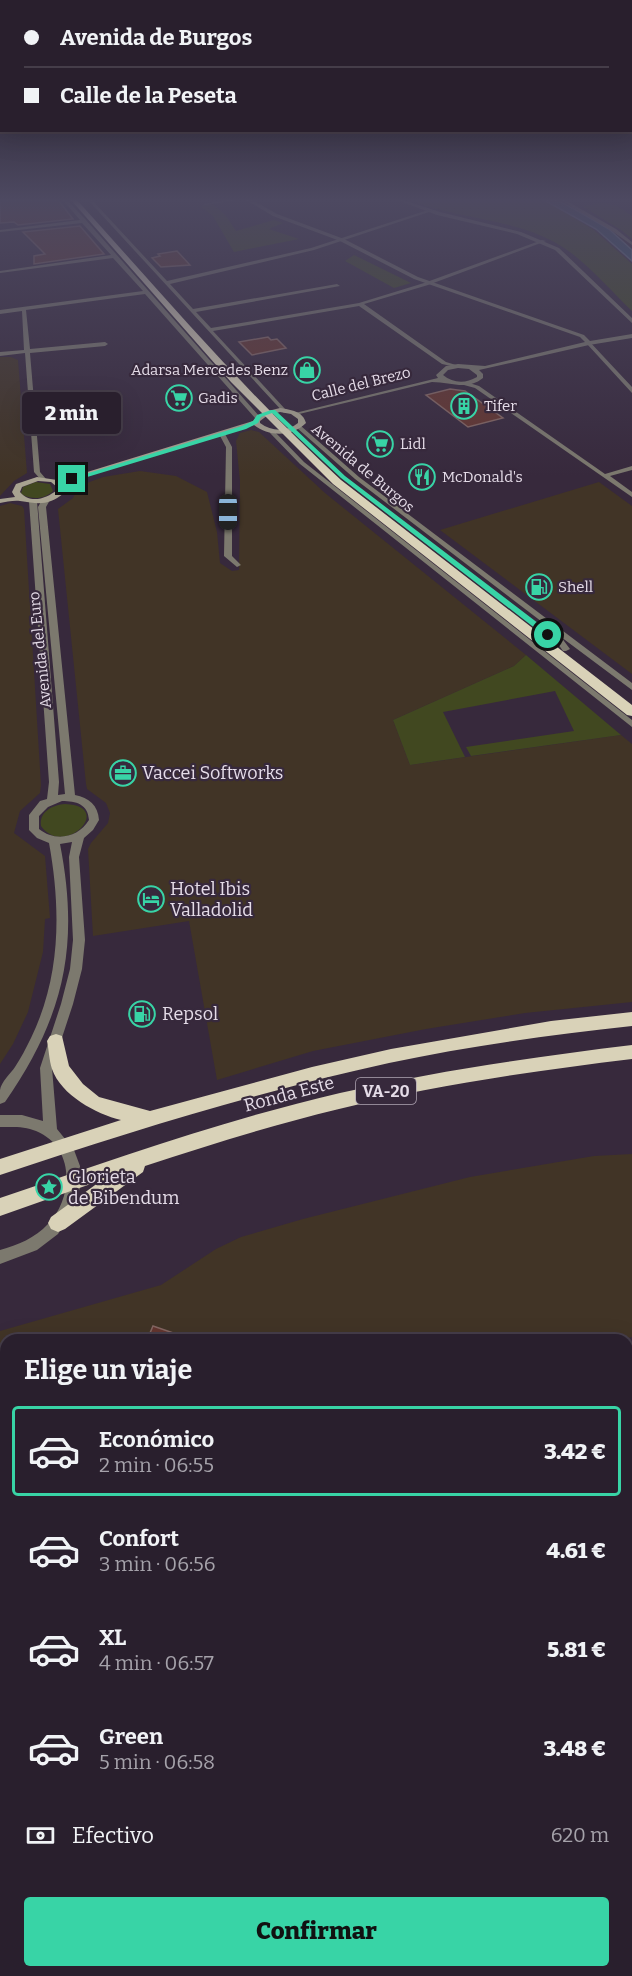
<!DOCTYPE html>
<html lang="es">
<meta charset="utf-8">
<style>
:root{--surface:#291f2d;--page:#312735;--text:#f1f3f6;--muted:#a5a2aa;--line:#453d49;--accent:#38d4a6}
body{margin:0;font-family:Bitter,serif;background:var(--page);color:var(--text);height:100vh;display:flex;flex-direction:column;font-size:22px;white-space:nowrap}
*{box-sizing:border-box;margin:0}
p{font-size:20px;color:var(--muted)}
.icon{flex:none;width:33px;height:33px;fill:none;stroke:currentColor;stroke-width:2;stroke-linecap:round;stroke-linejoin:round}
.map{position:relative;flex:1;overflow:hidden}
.side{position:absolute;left:0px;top:1334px;width:633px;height:644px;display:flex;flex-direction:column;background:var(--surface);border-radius:18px 18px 0 0;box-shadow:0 6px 24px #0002,0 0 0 2px var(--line)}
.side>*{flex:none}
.banner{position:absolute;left:0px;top:0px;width:633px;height:132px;box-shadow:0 6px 24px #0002,0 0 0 2px var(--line);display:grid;align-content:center;height:132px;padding:0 24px;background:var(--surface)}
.end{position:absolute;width:27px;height:27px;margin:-14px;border:8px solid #38d4a6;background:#111;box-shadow:0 0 0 3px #111}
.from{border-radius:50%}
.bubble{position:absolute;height:42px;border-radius:6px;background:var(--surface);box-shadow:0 6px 24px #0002,0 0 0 2px var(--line);font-size:20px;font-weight:800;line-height:42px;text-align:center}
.car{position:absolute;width:18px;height:36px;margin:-18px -9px;border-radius:8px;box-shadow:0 0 4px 2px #0007;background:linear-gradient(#222 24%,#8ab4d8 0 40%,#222 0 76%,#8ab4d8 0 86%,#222 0)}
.banner b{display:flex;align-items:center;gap:21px;height:57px;font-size:22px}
.banner b+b{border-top:2px solid var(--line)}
.banner i{width:15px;height:15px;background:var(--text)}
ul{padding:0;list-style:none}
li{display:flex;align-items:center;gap:18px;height:90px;margin:0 12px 9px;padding:0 12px;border:3px solid transparent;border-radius:6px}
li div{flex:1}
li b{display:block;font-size:22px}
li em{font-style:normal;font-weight:800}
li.current{border-color:var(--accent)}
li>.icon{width:54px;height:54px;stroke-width:1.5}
h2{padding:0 24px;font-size:27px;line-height:72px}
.pay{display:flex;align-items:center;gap:15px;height:66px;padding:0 24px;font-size:22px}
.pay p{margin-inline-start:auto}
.action{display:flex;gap:12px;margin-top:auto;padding:12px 24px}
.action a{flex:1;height:69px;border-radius:6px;background:var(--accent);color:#111;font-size:24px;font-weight:800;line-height:69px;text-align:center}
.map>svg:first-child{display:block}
</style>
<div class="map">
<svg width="632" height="1976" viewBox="0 0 632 1976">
<rect width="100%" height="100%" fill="#37293c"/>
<path fill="#413426" d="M0 357H11L18 360 27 473 14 481 0 496Z
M251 430 259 432 325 493 526 655 514 666 393 720 410 765 621 735 632 744V1002L525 1013 426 1029 313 1051 217 1080 189 921 93 936 88 849 91 843 108 823 110 813 106 803 87 789 86 784 58 509 73 498 79 486 103 477 140 471 176 476 207 492 217 532 220 563 232 571 239 570 240 481 236 441 240 433Z
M599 482 632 506V674L440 530Z
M10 503 22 506 24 509 41 785 40 793 20 811 14 833 45 856 50 918 45 919 43 952 28 1012 13 1044 0 1064V506Z
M632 1154V1337L625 1339 6 1340V1971H627V1427L632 1428V1976H0V1331L161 1285 216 1249 241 1237 303 1219 470 1177 594 1156Z"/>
<path fill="#414820" d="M410 200H544L594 230 632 264V311C611 291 581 256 556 243 512 218 456 219 410 200Z
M602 203 616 205 632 216V239L621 230 582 206Z
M213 204 226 216 236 231 274 220 283 223 269 229 299 239 234 252 213 216 200 206Z
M354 255 411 283 394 288 345 261Z
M36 482 50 484 53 491C45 499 33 500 23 495L21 493 23 487Z
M526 655 621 735 471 756 466 747 574 731 555 691 443 712 465 757 410 765 393 720 514 666Z
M65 804C116 806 64 859 41 826 39 812 52 805 65 804Z"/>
<path fill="#325877" stroke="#688099" stroke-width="1.5" d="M544 200H557L576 210 609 229 632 250V261L596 229Z"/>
<path fill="#63352f" stroke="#836662" stroke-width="1.5" d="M0 200H58L73 219 18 225 14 222 0 223Z
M80 226 104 254 34 264V256L45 254 23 232Z
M177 251 190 265 161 267 152 258 160 256 158 254Z
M268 337 271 340 277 339 286 348 252 355 239 342Z
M450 389 465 391 503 418 468 427 426 395Z
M153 1326 188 1338V1340H147Z"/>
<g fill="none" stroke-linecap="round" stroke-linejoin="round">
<path fill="#7c796e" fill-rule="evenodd" d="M63 200H67L86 220 259 416V418H255L145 294 26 310 30 349 105 342 108 344 105 346 30 353 40 472 46 479 41 480 34 472 25 353 0 356V352L24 350 22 311 0 314V310L143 291 113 258 0 273V271L111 255 82 223 0 232V230L80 220Z
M88 200H92L167 281 311 248 428 210 432 211 314 250 170 284 193 309 337 284 340 286 196 312 211 328 359 303 424 283 542 240 546 241 428 285 364 304 446 362 456 365V367L442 364 359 306 213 331 286 410 287 411 284 413Z
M228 200H237L205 205 203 204Z
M561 200H565L616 229 632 242V245L612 231Z
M589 341 632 387V393L587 344V342Z
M466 382 479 386 605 474 632 466V470L610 476 632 492V497L475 388 464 385 463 384Z
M297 426H301L359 477 632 683V690L561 637 570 649 566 651H563L548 630 550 628 355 479 297 428Z
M270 431H274L304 462 632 720V727L300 464 270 433Z
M222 432 225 434 232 447V556L241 565 237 567 224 556 226 447 219 434Z"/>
<path fill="#7c796e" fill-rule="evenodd" d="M246 200H252L277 214 344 239 418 277 584 335 590 341 632 334V338L589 345 479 370 483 374V378C467 391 451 382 432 382L295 415V413L438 378 436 375 446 366 458 364 485 366 585 342 580 337 414 279 340 241 273 216ZM458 368 469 369 477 375V377C465 384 453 383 443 375L448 370Z
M397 200H403L440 212 521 232 559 248 632 318V323L555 250 517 234 437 215Z
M43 498 50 500 46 507 75 795C89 798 98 805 99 820L93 830 84 838 79 857 85 940 82 969 73 1004 52 1068 57 1129 74 1150 80 1166 81 1184 74 1208 58 1234 37 1250 0 1264V1250C18 1245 35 1238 48 1224 74 1197 75 1147 36 1131 25 1126 12 1127 0 1127V1115H22L43 1121 40 1068 61 1004 70 969 73 940 69 857 72 842 60 844C80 946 64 1017 5 1102L0 1104C0 1099 0 1094 0 1090 1 1082 11 1073 15 1067 21 1058 26 1048 31 1038 61 976 61 909 49 843L37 838 29 830V815L40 801 47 799 49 782 29 501 33 499 37 501 59 782 58 795 65 794 38 507ZM62 801C76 801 88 804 89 820 78 838 55 842 39 829V816L48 807Z"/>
<path fill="#a8a391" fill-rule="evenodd" d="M280 408C291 410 303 411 306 423 292 437 269 437 254 425L62 483 65 486 64 493C48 506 39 504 20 501 14 500 6 502 0 503V499L15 497 12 492 16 484 37 477 57 480 71 477 253 421 264 412ZM280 412 291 414 298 419V423C287 432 272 432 260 423V421L268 415ZM38 481 51 482 57 487V490C46 499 30 504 20 492L22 487Z"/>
<path fill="#d9d2b8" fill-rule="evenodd" d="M71 200H77C163 295 246 393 341 480L632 705V716L627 715 333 484 231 382Z
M632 1012V1026C550 1035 469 1046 389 1063 257 1092 128 1132 0 1175V1159L121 1120C96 1114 61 1095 52 1069 49 1060 49 1050 47 1041L50 1036 56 1034 62 1036 69 1066 83 1084 99 1097 150 1111 312 1067 391 1049 551 1021Z
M632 1045V1059C534 1071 435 1085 339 1109 273 1125 209 1145 145 1166L143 1172 65 1229 58 1232 51 1229 48 1223 51 1217 102 1180 0 1216V1198C112 1160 224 1120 340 1093 436 1071 534 1057 632 1045Z"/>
</g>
<linearGradient id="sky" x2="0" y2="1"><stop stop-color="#1e1721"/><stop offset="0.42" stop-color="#4d4961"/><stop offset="1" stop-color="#4d4961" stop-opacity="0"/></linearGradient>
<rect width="632" height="476" fill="url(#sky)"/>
<path fill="#38d4a6" d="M271 410H275L345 476 551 633V636H545L341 478 272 413 261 417 258 423 246 429 74 481 69 479 242 426 253 421 257 415Z"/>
<defs>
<g id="shop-ring" transform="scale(1.35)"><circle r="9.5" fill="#37293c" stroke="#38d4a6" stroke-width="1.5"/><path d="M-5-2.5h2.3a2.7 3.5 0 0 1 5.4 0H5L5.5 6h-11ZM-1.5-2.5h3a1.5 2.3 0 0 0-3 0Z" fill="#38d4a6"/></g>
<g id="supermarket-ring" transform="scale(1.35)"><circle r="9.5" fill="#37293c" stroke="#38d4a6" stroke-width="1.5"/><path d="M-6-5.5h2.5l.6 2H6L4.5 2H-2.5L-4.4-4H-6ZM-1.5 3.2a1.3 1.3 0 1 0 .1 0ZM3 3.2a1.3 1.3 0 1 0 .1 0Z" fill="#38d4a6"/></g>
<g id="building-ring" transform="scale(1.35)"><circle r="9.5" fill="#37293c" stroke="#38d4a6" stroke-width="1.5"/><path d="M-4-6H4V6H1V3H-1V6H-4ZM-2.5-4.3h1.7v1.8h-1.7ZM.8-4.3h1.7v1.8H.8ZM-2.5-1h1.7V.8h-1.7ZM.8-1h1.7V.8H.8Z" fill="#38d4a6"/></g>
<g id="restaurant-ring" transform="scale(1.35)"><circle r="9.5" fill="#37293c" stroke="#38d4a6" stroke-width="1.5"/><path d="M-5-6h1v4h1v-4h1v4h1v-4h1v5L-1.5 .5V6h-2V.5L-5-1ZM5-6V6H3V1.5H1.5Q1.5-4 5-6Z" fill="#38d4a6"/></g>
<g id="fuel-ring" transform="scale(1.35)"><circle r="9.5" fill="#37293c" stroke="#38d4a6" stroke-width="1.5"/><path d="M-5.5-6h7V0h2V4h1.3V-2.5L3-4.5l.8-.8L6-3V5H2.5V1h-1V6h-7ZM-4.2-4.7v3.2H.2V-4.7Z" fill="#38d4a6"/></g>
<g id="office-ring" transform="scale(1.35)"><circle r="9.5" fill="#37293c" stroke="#38d4a6" stroke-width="1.5"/><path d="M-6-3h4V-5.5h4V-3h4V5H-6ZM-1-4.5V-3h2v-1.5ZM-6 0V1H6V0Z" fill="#38d4a6"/></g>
<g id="hotel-ring" transform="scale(1.35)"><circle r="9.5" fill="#37293c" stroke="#38d4a6" stroke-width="1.5"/><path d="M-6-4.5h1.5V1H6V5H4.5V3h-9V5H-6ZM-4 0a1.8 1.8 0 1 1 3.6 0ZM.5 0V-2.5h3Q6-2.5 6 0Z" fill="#38d4a6"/></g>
<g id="sight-ring" transform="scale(1.35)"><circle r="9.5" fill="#37293c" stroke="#38d4a6" stroke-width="1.5"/><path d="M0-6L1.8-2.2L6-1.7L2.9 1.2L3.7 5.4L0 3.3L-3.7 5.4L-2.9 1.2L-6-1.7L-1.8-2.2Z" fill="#38d4a6"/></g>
</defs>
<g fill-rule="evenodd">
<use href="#shop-ring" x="307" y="370"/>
<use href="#supermarket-ring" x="179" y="398"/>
<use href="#building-ring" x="464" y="406"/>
<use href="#supermarket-ring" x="380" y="444"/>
<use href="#restaurant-ring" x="422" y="477"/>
<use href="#fuel-ring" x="539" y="587"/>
<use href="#office-ring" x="123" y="773"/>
<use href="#hotel-ring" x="151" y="899"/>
<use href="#fuel-ring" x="142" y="1014"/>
<use href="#sight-ring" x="49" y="1187"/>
</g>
<g text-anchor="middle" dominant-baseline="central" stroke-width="4.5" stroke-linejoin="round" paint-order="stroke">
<g font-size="15" fill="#e5dce8" stroke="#37293c" text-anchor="start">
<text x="288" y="370" text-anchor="end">Adarsa Mercedes Benz</text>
<text x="198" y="398">Gadis</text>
<text x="484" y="406">Tifer</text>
<text x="400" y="444">Lidl</text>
<text x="442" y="477">McDonald's</text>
<text x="558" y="587">Shell</text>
</g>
<g font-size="15" fill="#e5dce8" stroke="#37293c">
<text transform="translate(361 384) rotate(-14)">Calle del Brezo</text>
<text transform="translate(363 468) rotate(40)">Avenida de Burgos</text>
<text transform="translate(40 650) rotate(-96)">Avenida del Euro</text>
</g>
<rect fill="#37293c" stroke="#b1a6b4" stroke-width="1.5" x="356" y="1078" width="60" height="26" rx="4.5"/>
<g font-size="16" font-weight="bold" fill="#e5dce8">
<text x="386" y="1091">VA-20</text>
</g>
<g font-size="18" fill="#e5dce8" stroke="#37293c" text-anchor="start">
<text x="142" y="773">Vaccei Softworks</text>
<text x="170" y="889">Hotel Ibis<tspan x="170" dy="21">Valladolid</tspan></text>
<text x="162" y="1014">Repsol</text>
<text x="68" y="1177">Glorieta<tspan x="68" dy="21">de Bibendum</tspan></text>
</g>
<g font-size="18" fill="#e5dce8" stroke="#37293c">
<text transform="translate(289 1094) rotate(-15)">Ronda Este</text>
</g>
</g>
</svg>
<i class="end from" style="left:548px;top:635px"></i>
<i class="end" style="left:72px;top:479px"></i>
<div class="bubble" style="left:22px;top:392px;width:99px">2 min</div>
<i class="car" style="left:228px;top:512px;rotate:180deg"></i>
<div class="banner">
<b><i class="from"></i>Avenida de Burgos</b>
<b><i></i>Calle de la Peseta</b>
</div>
<section class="side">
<h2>Elige un viaje</h2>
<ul>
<li class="current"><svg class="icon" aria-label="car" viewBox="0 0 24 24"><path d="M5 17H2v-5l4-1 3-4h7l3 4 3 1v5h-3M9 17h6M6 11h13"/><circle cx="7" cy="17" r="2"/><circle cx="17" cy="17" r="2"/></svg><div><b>Económico</b><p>2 min · 06:55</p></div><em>3.42 €</em></li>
<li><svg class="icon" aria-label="car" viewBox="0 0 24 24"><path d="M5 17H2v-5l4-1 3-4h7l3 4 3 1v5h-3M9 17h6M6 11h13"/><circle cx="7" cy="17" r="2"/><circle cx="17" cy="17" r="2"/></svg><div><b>Confort</b><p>3 min · 06:56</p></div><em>4.61 €</em></li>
<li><svg class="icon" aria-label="car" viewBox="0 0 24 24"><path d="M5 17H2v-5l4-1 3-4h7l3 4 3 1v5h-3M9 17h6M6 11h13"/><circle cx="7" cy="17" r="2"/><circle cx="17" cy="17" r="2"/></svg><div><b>XL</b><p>4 min · 06:57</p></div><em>5.81 €</em></li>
<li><svg class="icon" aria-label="car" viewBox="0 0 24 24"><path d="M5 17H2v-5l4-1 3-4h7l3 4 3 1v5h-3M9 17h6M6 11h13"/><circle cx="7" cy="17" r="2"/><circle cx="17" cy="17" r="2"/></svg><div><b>Green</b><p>5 min · 06:58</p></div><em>3.48 €</em></li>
</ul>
<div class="pay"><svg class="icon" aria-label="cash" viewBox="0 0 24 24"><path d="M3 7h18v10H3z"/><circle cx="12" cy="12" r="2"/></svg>Efectivo<p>620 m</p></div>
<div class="action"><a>Confirmar</a></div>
</section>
</div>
